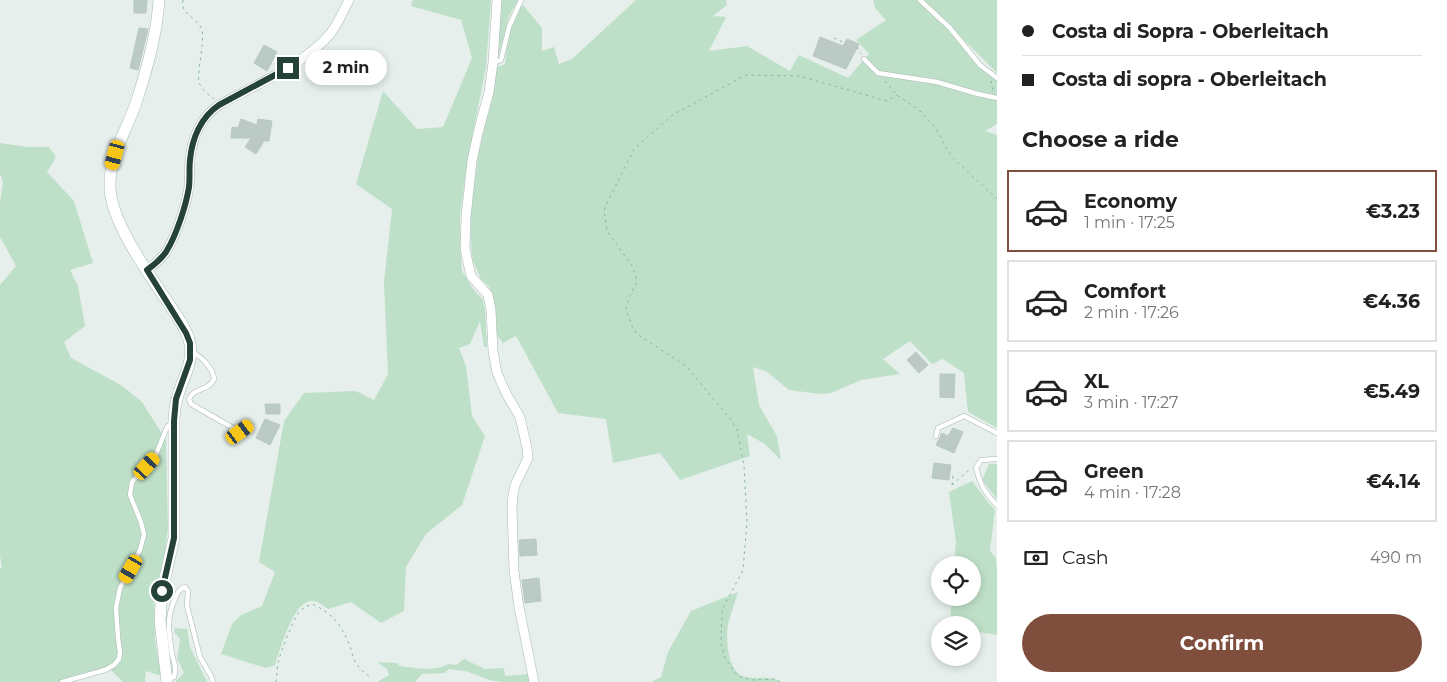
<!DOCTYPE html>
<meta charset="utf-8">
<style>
:root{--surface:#fff;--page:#f2f2f2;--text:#222;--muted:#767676;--line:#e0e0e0;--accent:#804e3d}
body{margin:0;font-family:Montserrat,sans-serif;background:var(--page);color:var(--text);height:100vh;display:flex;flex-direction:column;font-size:19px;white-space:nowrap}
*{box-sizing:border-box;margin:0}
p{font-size:16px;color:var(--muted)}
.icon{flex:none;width:28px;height:28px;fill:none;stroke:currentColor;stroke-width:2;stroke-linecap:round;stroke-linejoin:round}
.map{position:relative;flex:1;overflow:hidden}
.drawer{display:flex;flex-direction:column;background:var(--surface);width:450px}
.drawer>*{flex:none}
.top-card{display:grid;align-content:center;height:110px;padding:0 25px;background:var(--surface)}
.tools{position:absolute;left:931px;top:556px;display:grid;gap:10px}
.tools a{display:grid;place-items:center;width:50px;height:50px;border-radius:50%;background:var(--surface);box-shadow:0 2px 8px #0003;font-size:25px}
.end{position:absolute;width:22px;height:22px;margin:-11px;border:6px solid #24423a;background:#fff;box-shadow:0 0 0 2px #fff}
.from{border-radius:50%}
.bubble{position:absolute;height:35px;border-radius:18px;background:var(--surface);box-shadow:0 2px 8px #0003;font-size:16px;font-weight:700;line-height:35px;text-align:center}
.car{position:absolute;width:15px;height:30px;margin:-15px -8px;border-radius:6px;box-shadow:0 0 4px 1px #0007;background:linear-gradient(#f5c518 24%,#345 0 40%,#f5c518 0 76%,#345 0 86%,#f5c518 0)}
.top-card b{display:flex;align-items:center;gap:18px;height:48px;font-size:19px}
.top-card b+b{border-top:1px solid var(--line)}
.top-card i{width:12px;height:12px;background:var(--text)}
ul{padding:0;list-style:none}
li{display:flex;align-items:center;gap:15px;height:82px;margin:0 10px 8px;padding:0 15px;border:2px solid var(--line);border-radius:0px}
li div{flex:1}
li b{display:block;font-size:19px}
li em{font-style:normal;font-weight:700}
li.on{border-color:var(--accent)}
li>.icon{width:45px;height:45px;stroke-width:1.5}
h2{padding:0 25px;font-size:22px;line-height:60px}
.pay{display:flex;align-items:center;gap:12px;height:55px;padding:0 25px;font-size:19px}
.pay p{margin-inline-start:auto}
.primary-button{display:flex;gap:10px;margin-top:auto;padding:10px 25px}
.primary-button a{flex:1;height:58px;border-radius:30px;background:var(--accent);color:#fff;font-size:20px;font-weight:700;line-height:58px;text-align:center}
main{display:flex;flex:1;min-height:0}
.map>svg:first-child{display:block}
</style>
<main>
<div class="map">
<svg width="997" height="682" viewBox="0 0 997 682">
<rect width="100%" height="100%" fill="#e6efeb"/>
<path fill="#bfe0c8" d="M413 0H491L486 67 467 164 460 215V243L462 271 473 289 483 300 485 310 487 347H484L480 321 470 344 459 348 466 366 472 416 485 436 462 505 426 534 406 567 404 611 381 623 351 602 328 609C324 606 319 602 314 601 294 597 280 650 275 665L266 668 221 654 232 624 241 615 262 606 275 572 259 562 284 421 304 393 356 391 374 400 388 374 384 282 392 209 356 184 383 91 417 129 443 127 472 58 461 20 411 6Z
M501 0H518L509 16 499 54 497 56Z
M636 0H726L727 5 713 16 726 17 709 51 747 46 790 71 799 55 848 78 869 54 856 40 886 20 875 8 873 0H917L945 26 978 66 997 81V124L985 131 997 135V428L968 412 964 373 943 359 932 364 910 341 883 359 900 374 861 380 831 393 820 394 789 390 766 371 753 367 759 405 777 436 781 460 765 444 747 434 750 456 680 480 660 453 613 463 606 419 558 413 516 336 503 343 496 334 492 296 489 287 481 279 473 261 471 245V207L479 151 495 83 497 67 505 64C507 44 508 19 523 5L542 28V51L554 47 559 64 572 59Z
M924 0H997V73Z
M0 143 28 147H49L56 157 47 172 74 201 93 263 70 270 78 286 85 326 64 342 71 358 121 385 142 402 166 440 168 528 165 553 154 598 155 640 161 676 146 671 145 682H123L107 666 73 682H0V568H2L0 556V285L16 266 0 237V203L3 182 0 174Z
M989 464H997V499L982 480Z
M972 481 987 501 995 510 990 551 996 558 997 568V635L973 631 972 625H958L950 622 952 598H972V565H954L956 542 949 492Z
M738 592C735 604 727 621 727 634 727 647 729 670 743 676 756 681 769 674 781 682H651L661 677 668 652 691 611Z
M175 628 187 629 190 647 207 682H175L184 673 177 658 180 639 174 632Z
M464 659 485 669 504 668 505 676 530 674 529 682H502L490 680 465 671 449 669 445 673 422 674 415 682H377L389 675 387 669 377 662 397 663 400 666C417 668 434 672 449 664L456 665Z"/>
<path fill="#bbcac4" stroke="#b8c9c2" d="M134 0H147L146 13H134Z
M139 28 148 29 138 70 130 68Z
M820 37 843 46 847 39 859 44 846 69 813 56Z
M264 45 277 52 267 71 254 63Z
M241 119 257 125 258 119 272 121 269 141H264L256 154 245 147 251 138H231L232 127 238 128Z
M916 352 928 365 919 373 907 360Z
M940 374H955L954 398 940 397Z
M265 404H280V414H266Z
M265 419 280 425 270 445 256 438Z
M953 428 963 432 954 453 936 445 942 433 948 436Z
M934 463 951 465 949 480 932 478Z
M536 539 537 555 520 556 519 540Z
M539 578 541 601 525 603 522 580Z"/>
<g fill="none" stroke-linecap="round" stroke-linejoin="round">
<g stroke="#a8b8b2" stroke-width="5.5">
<path id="lane" d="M920 0 950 28 980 65 997 78
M864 59 878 73 937 82 978 94 997 98
M493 63 501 60 509 27 521 0
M192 352C202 357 213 368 214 379 213 381 210 385 208 386 200 391 193 390 189 399L191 404 240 432 250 425
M936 436 938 428 964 416 997 433
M997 459 981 460 976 468C980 483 985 494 997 505
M169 679 174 677C177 666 174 664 172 654 169 634 166 617 175 599 177 593 179 589 185 587L188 591 187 606 200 657 211 676 213 682
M62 682 105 670 114 665 119 659 120 652 118 638 116 608 120 588 140 550 144 535 141 522 130 495 132 482 155 457 167 427 172 423"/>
</g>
<g stroke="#a8b8b2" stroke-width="10">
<path id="street" d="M497 0 493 63 489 92 478 133 472 161 466 217 465 248 468 263 471 276 488 295 491 310 493 351 497 373 507 395 520 417 527 448 528 458 515 485 513 495 512 507 514 571 519 607 534 682
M147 270C154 265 161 259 166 252 176 236 186 206 189 187 190 178 189 169 190 160 192 138 201 117 219 105 254 86 305 64 330 34 338 24 343 11 349 0"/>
</g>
<g stroke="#a4bbb3" stroke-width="12">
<path id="secondary" d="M159 0C157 34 147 68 137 100 128 128 109 156 110 186 110 222 151 277 171 307 178 318 188 331 190 344 194 363 181 381 177 399 175 405 175 411 174 418V538L162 591 160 620 167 682"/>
</g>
<path stroke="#86b3a5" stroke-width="1" stroke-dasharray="2.5 4" stroke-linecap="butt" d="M183 0C179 15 199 17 202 31 205 44 195 77 200 85 203 90 209 95 214 99
M834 38 845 43
M857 47 861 54
M885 81 897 95 920 111 935 127 945 146 953 158 997 199
M991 81 993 90
M952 485 970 469
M952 485 953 476
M276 682C277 675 277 669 278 663 280 653 293 620 299 612 303 608 307 606 312 604 332 613 341 624 349 644 352 650 352 657 356 663 359 668 365 673 370 677
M780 682 775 679 753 680 740 677 736 674 725 658 721 643 722 610 743 570 747 523 744 465 737 430 731 420 686 366 637 334 632 326 626 308 630 296 636 283V276L632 266 607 231 604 210 611 195 634 149 674 114 746 75 799 76 887 101 897 95"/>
<use href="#lane" stroke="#fff" stroke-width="4.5"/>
<use href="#street" stroke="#fff" stroke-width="9"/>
<use href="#secondary" stroke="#fff" stroke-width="11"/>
</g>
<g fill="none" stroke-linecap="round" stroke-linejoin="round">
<path stroke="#24423a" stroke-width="6" d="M162 591 174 538V421L176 399 190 360V343L186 333 147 270C154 265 161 259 166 252 176 236 186 206 189 187 190 178 189 169 190 160 192 138 201 117 219 105L288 68"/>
</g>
</svg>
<div class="tools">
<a><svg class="icon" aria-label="locate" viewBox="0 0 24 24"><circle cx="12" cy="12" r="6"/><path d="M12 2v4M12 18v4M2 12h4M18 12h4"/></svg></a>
<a><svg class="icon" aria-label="layers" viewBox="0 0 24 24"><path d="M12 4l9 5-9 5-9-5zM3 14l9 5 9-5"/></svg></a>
</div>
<i class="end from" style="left:162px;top:591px"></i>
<i class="end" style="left:288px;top:68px"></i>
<div class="bubble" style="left:305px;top:50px;width:82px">2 min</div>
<i class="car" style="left:115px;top:155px;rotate:195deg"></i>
<i class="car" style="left:240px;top:432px;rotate:54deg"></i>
<i class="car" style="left:147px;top:466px;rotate:42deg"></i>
<i class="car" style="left:131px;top:569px;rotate:210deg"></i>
</div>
<section class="drawer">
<div class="top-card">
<b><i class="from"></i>Costa di Sopra - Oberleitach</b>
<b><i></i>Costa di sopra - Oberleitach</b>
</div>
<h2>Choose a ride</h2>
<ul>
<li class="on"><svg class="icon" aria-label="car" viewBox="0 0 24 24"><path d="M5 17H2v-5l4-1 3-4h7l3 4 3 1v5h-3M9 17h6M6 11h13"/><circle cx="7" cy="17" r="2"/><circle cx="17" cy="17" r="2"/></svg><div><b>Economy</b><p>1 min · 17:25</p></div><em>€3.23</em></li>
<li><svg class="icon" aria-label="car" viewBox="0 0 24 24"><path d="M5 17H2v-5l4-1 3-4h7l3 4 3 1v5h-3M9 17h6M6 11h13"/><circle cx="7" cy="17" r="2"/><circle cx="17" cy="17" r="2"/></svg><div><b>Comfort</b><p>2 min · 17:26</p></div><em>€4.36</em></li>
<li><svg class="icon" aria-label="car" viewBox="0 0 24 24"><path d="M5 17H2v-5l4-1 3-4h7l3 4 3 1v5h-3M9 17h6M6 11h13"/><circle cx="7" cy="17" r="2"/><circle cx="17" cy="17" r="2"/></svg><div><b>XL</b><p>3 min · 17:27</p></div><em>€5.49</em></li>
<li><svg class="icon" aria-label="car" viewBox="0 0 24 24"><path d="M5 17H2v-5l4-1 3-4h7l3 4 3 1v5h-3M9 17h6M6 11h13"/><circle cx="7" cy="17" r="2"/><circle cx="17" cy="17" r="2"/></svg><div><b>Green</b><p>4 min · 17:28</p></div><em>€4.14</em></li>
</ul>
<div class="pay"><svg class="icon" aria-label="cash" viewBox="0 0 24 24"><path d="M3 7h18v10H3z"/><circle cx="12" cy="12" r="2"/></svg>Cash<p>490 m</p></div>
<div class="primary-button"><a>Confirm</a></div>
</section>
</main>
